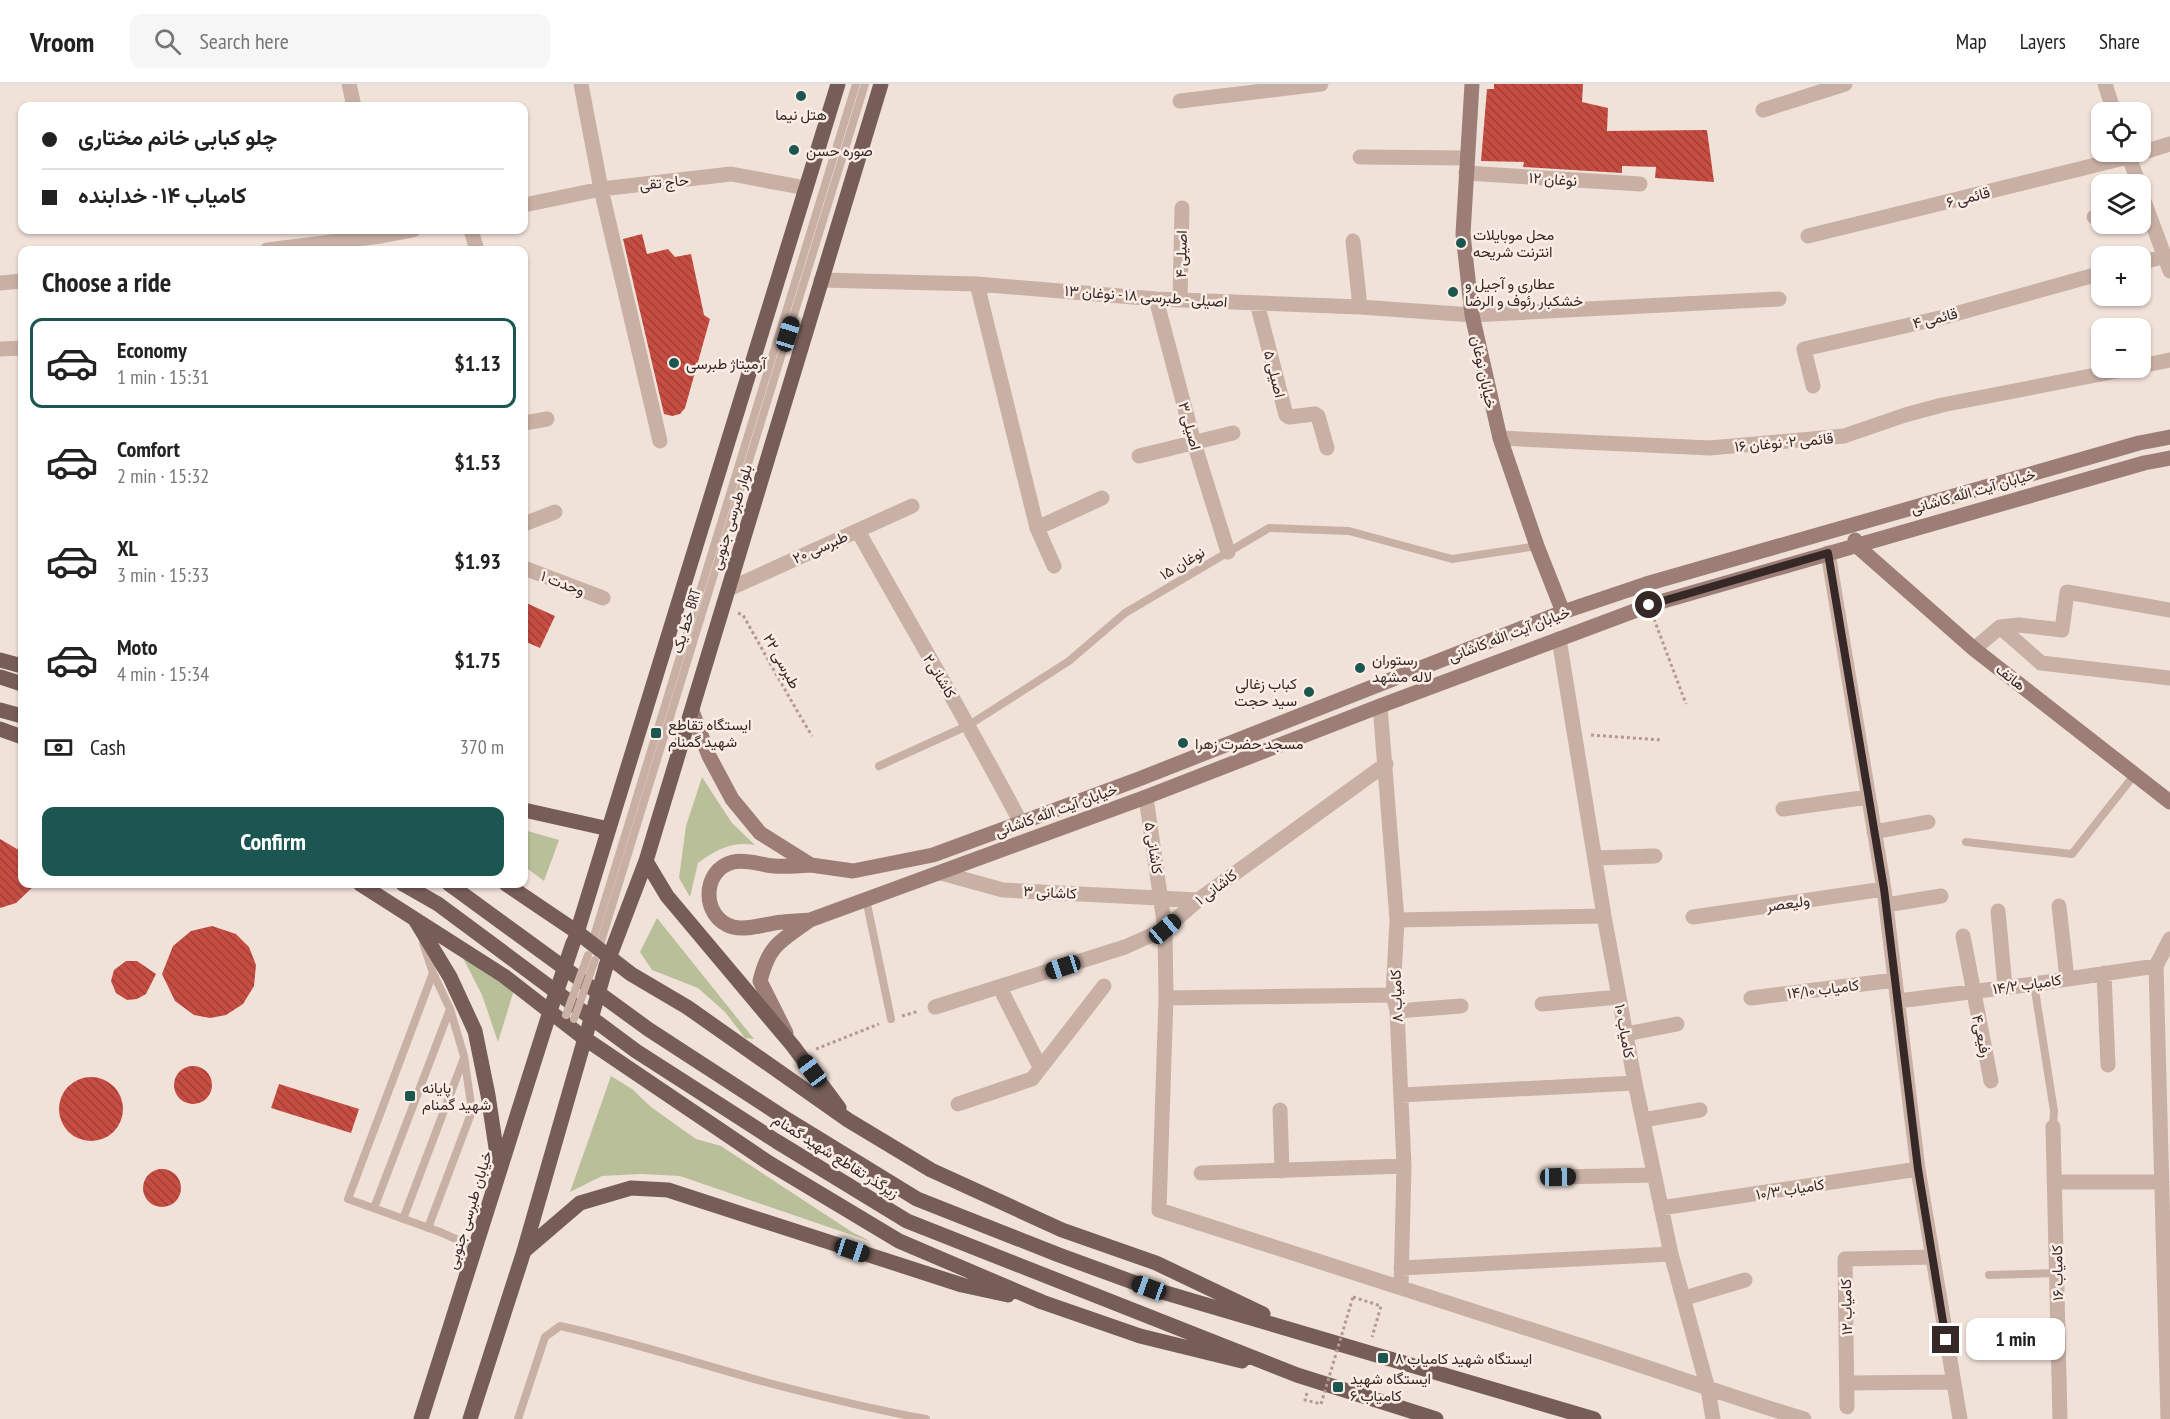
<!DOCTYPE html>
<meta charset="utf-8">
<style>
:root{--surface:#fff;--page:#f6f6f6;--text:#222;--muted:#767676;--line:#e0e0e0;--accent:#1c5650}
body{margin:0;font-family:"PT Sans Narrow",Vazirmatn,sans-serif;background:var(--page);color:var(--text);height:100vh;display:flex;flex-direction:column;font-size:22px;white-space:nowrap}
*{box-sizing:border-box;margin:0}
p{font-size:20px;color:var(--muted)}
.icon{flex:none;width:33px;height:33px;fill:none;stroke:currentColor;stroke-width:2;stroke-linecap:round;stroke-linejoin:round}
.map{position:relative;flex:1;overflow:hidden}
.panel{position:absolute;left:18px;top:162px;width:510px;height:642px;display:flex;flex-direction:column;background:var(--surface);border-radius:12px;box-shadow:0 2px 4px #0004}
.panel>*{flex:none}
.hud{position:absolute;left:18px;top:18px;width:510px;height:132px;border-radius:12px;box-shadow:0 2px 4px #0004;display:grid;align-content:center;height:132px;padding:0 24px;background:var(--surface)}
.tools{position:absolute;left:2091px;top:18px;display:grid;gap:12px}
.tools a{display:grid;place-items:center;width:60px;height:60px;border-radius:12px;background:var(--surface);box-shadow:0 2px 4px #0004;font-size:30px}
.end{position:absolute;width:27px;height:27px;margin:-14px;border:8px solid #352826;background:#fff;box-shadow:0 0 0 3px #fff}
.from{border-radius:50%}
.bubble{position:absolute;height:42px;border-radius:12px;background:var(--surface);box-shadow:0 2px 4px #0004;font-size:20px;font-weight:800;line-height:42px;text-align:center}
.car{position:absolute;width:18px;height:36px;margin:-18px -9px;border-radius:8px;box-shadow:0 0 4px 2px #0007;background:linear-gradient(#222 24%,#8ab4d8 0 40%,#222 0 76%,#8ab4d8 0 86%,#222 0)}
.hud b{display:flex;align-items:center;gap:21px;height:57px;font-size:22px}
.hud b+b{border-top:2px solid var(--line)}
.hud i{width:15px;height:15px;background:var(--text)}
ul{padding:0;list-style:none}
li{display:flex;align-items:center;gap:18px;height:90px;margin:0 12px 9px;padding:0 12px;border:3px solid transparent;border-radius:12px}
li div{flex:1}
li b{display:block;font-size:22px}
li em{font-style:normal;font-weight:800}
li.on{border-color:var(--accent)}
li>.icon{width:54px;height:54px;stroke-width:1.5}
h2{padding:0 24px;font-size:27px;line-height:72px}
.pay{display:flex;align-items:center;gap:15px;height:66px;padding:0 24px;font-size:22px}
.pay p{margin-inline-start:auto}
.primary-button{display:flex;gap:12px;margin-top:auto;padding:12px 24px}
.primary-button a{flex:1;height:69px;border-radius:12px;background:var(--accent);color:#fff;font-size:24px;font-weight:800;line-height:69px;text-align:center}
header{display:flex;align-items:center;gap:36px;box-sizing:border-box;height:84px;padding:0 30px;background:var(--surface);border-bottom:2px solid var(--line)}
header strong{font-size:28px}
nav{display:flex;gap:33px;margin-inline-start:auto;font-size:21px}
.search{width:420px;height:54px;background:var(--page);display:flex;align-items:center;gap:15px;box-sizing:border-box;padding:0 21px;border-radius:12px;color:var(--muted);font-size:22px}
.map>svg:first-child{display:block}
</style>
<header>
<strong>Vroom</strong>
<div class="search"><svg class="icon" aria-label="search" viewBox="0 0 24 24"><circle cx="10" cy="10" r="6"/><path d="M15 15l6 6"/></svg>Search here</div>
<nav><a>Map</a><a>Layers</a><a>Share</a></nav>
</header>
<div class="map">
<svg width="2170" height="1335" viewBox="0 0 2170 1335">
<defs>
<pattern id="building-back-hatch" width="6" height="6" patternUnits="userSpaceOnUse" patternTransform="scale(1.5)"><rect width="6" height="6" fill="#c64d42"/><path d="M-1 5l2 2M0 0l6 6M5-1l2 2" fill="none" stroke="#a24037"/></pattern>
</defs>
<rect width="100%" height="100%" fill="#f1e2d9"/>
<path fill="#b9c099" d="M702 693 732 739 755 761C731 757 716 766 698 779L690 813 679 794 686 742Z
M524 746 559 756 544 797 524 782Z
M657 834 754 955 745 954 725 928 698 904 652 886 640 868Z
M462 872 514 906 498 958 482 911Z
M611 992 632 1005 651 1023 696 1055 721 1062 852 1148 872 1158 680 1092 641 1090 602 1092 570 1108Z"/>
<path fill="url(#building-back-hatch)" d="M1494 0H1583L1582 18 1608 24 1607 47 1707 46 1714 98 1655 94 1656 83 1622 82V89L1523 83 1524 78 1481 77 1487 5H1494Z
M642 150 647 170 668 165 675 173 691 170 704 231 710 235 685 324 680 330 672 332 664 330 623 155Z
M524 518 555 532 540 564 524 557Z
M0 755 22 768V800H36L16 819 0 824Z
M212 842 236 850 249 863 256 881 254 902 243 920 226 931 210 934 194 931 175 917 162 890 173 862 191 847Z
M126 877H137L156 890 146 910 137 915 127 916 116 909 111 897 114 886Z
M174 1001a19 19 0 1 1 38 0a19 19 0 1 1-38 0Z
M59 1025a32 32 0 1 1 64 0a32 32 0 1 1-64 0Z
M279 1000 359 1025 351 1049 271 1024Z
M143 1104a19 19 0 1 1 38 0a19 19 0 1 1-38 0Z"/>
<g fill="none" stroke-linecap="round" stroke-linejoin="round">
<path stroke="#b5998f" stroke-width="3" stroke-dasharray="3 3" stroke-linecap="butt" d="M738 529 743 531C766 572 788 612 812 652
M1654 535 1686 620
M1591 651 1662 656
M902 932 919 927
M816 965 879 940
M1353 1213 1381 1222 1372 1253
M1307 1309 1305 1316 1321 1320"/>
<path stroke="#c9b0a5" stroke-width="8" d="M879 682 969 641 1069 577 1125 529 1269 444 1349 447 1452 475 1537 462
M1966 758 2072 770 2135 690
M866 815 891 935
M423 859 433 889 450 925 464 972 472 1027 428 1144
M591 862 856 0
M599 864 865 0
M433 889 348 1115 440 1148 476 1164
M2034 900 2054 1027 2053 1043
M374 1124 450 925
M403 1135 464 974
M1989 1191 2057 1189
M1994 1270H2058
M518 1335 545 1253 560 1242C629 1257 696 1279 765 1298 818 1312 871 1325 926 1335"/>
<path stroke="#c9b0a5" stroke-width="15" d="M349 0 354 22
M581 0 601 105 660 357
M2105 0 2114 28
M1180 17 1321 0
M1763 26 1845 0
M2127 68 2139 100
M1360 73 1467 74
M1466 89 1640 100
M2140 106 2170 187
M524 121 601 105 731 90 806 104
M2094 133 2102 131
M471 146 477 166
M1808 152 2128 73 2170 60
M1353 157 1360 223
M267 166 381 152 413 146
M2140 179 2165 172
M821 196 977 200 1156 215 1360 223 1472 231 1779 215
M0 199 22 197
M977 200 1037 444 1054 482
M1156 215 1194 359 1228 468
M1180 216 1182 124
M1257 219 1286 331 1289 333 1315 330 1318 332 1327 364
M0 265 22 264
M2140 282 2170 276
M1813 302 1804 265 1944 233 2102 189
M524 339 547 335
M1500 354 1710 364 1844 352 1905 331 1942 321 2132 284
M1139 372 1233 349
M524 440 555 428
M1037 444 1102 414
M858 447C912 544 969 640 1021 739
M1828 469 1884 805 1918 1085 1960 1335
M524 484 603 514
M729 505 912 422
M2000 543 2041 579 2170 594
M1559 555 1604 832 1635 999 1671 1170 1708 1305 1713 1335
M1974 565 2000 543 2019 541 2062 546 2067 508 2170 526
M1380 622 1397 836 1393 911 1397 927 1404 1082 1401 1202
M1146 713 1165 845 1166 914 1159 1126C1302 1171 1445 1217 1588 1264 1660 1287 1731 1313 1804 1335
M1783 725 1868 713
M1874 748 1928 738
M1595 774 1655 772
M941 789 1003 806 1198 816
M1886 821 1941 812
M2059 822 2067 895
M1998 827 2005 903
M1693 833 1884 805
M1397 836 1604 832
M1963 852 1991 997
M2104 889 2108 981
M1000 904 1040 983
M1166 914 1393 911
M1751 914 1895 896
M1898 917 2034 900 2156 882
M1542 920 1619 913
M935 923 1125 863 1165 845 1198 816 1386 680
M1397 927 1461 922
M1626 950 1677 940
M1401 1011 1635 999
M958 1020 1032 995 1104 902
M1280 1026 1282 1087
M1643 1036 1700 1026
M2053 1043 2060 1335
M1201 1089 1404 1082
M1558 1093 1654 1091
M2055 1098H2162
M1661 1124 1918 1085
M1401 1184 1671 1170
M1685 1214 1745 1196
M1847 1299 1953 1298
M1847 1323 1845 1175 1933 1173
M2168 1335 2156 882 2170 855"/>
<path stroke="#9c7e76" stroke-width="15" d="M1472 0 1463 150 1472 231 1500 354 1537 462 1563 528
M1855 456 1857 462 1974 565 2170 718
M692 627 709 672 732 715 760 749 811 781 853 787 933 771 1139 695 1563 528 1646 500 2139 359 2170 353
M810 836C801 837 792 837 783 838 767 839 748 847 733 843 701 834 701 786 733 778 747 775 761 781 774 782 786 783 799 782 811 781
M786 949 760 897C769 860 781 857 810 836L1146 713 1380 622 1653 520 2144 379 2170 374"/>
<path stroke="#775d57" stroke-width="15" d="M0 576 22 582
M0 593 22 600
M0 626 22 632
M0 645 22 653
M524 726 609 745
M646 777 667 812 793 962 839 1024
M360 800 504 892 584 954 769 1079 899 1157 1042 1218 1140 1252 1242 1277
M403 800 438 820 636 967 776 1057 907 1137 1297 1291 1436 1335
M449 800 648 945 788 1036 917 1115 1059 1171 1149 1204 1594 1335
M506 800 577 848 631 890 687 923 848 1036 931 1086 1062 1146 1156 1179 1263 1230
M416 837 450 893 475 947 488 1011 499 1084
M575 855 838 0
M606 882 646 777 881 0
M524 1167 580 1119 631 1104 668 1106 962 1201 1008 1211
M421 1335 553 918
M470 1335 524 1167 587 947"/>
<path stroke="#b5998f" stroke-width="3" stroke-dasharray="3 3" stroke-linecap="butt" d="M1321 1320 1353 1213"/>
<path stroke="#c9b0a5" stroke-width="8" d="M566 931 588 871
M574 935 595 876"/>
<path stroke="#775d57" stroke-width="15" d="M554 915 573 859
M589 942 606 882"/>
</g>
<g fill="none" stroke-linecap="round" stroke-linejoin="round">
<path stroke="#352826" stroke-width="8" d="M1649 521 1828 469 1884 805 1918 1085 1946 1256"/>
</g>
<g fill="#1c5650" stroke="#f9ede5" stroke-width="2">
<circle cx="801" cy="12" r="6"/>
<circle cx="794" cy="66" r="6"/>
<circle cx="1461" cy="159" r="6"/>
<circle cx="1453" cy="208" r="6"/>
<circle cx="674" cy="279" r="6"/>
<circle cx="1360" cy="584" r="6"/>
<circle cx="1309" cy="608" r="6"/>
<rect x="650" y="643" width="12" height="12" rx="3"/>
<circle cx="1183" cy="659" r="6"/>
<rect x="404" y="1006" width="12" height="12" rx="3"/>
<rect x="1377" y="1268" width="12" height="12" rx="3"/>
<rect x="1332" y="1297" width="12" height="12" rx="3"/>
</g>
<g text-anchor="middle" dominant-baseline="central" stroke-width="5" stroke-linejoin="round" paint-order="stroke">
<g font-size="15" fill="#352826" stroke="#f9ede5" text-anchor="start">
<text x="801" y="30" text-anchor="middle">هتل نیما</text>
<text x="806" y="66">صوره حسن</text>
<text x="1473" y="150">محل موبايلات<tspan x="1473" dy="17">انترنت شريحه</tspan></text>
<text x="1465" y="199">عطاری و آجیل و<tspan x="1465" dy="17">خشکبار رئوف و الرضا</tspan></text>
<text x="686" y="279">آرمیتاژ طبرسی</text>
<text x="1372" y="575">رستوران<tspan x="1372" dy="17">لاله مشهد</tspan></text>
<text x="1297" y="599" text-anchor="end">کباب زغالی<tspan x="1297" dy="17">سید حجت</tspan></text>
<text x="668" y="640">ایستگاه تقاطع<tspan x="668" dy="17">شهید گمنام</tspan></text>
<text x="1195" y="659">مسجد حضرت زهرا</text>
<text x="422" y="1003">پایانه<tspan x="422" dy="17">شهید گمنام</tspan></text>
<text x="1395" y="1274">ایستگاه شهید کامیاب ۸</text>
<text x="1350" y="1294">ایستگاه شهید<tspan x="1350" dy="17">کامیاب ۶</tspan></text>
</g>
<g font-size="15" fill="#352826" stroke="#f9ede5">
<text transform="translate(1553 95) rotate(4)">نوغان ۱۲</text>
<text transform="translate(664 98) rotate(-6)">حاج تقی</text>
<text transform="translate(1968 113) rotate(-14)">قائمی ۶</text>
<text transform="translate(1181 170) rotate(-89)">اصیلی ۴</text>
<text transform="translate(1146 212) rotate(4)">اصیلی - طبرسی ۱۸ - نوغان ۱۳</text>
<text transform="translate(1935 234) rotate(-14)">قائمی ۴</text>
<text transform="translate(1484 288) rotate(78)">خیابان نوغان</text>
<text transform="translate(1275 290) rotate(76)">اصیلی ۵</text>
<text transform="translate(1190 342) rotate(75)">اصیلی ۳</text>
<text transform="translate(1784 358) rotate(-5)">قائمی ۲- نوغان ۱۶</text>
<text transform="translate(1973 407) rotate(-16)">خیابان آیت الله کاشانی</text>
<text transform="translate(731 433) rotate(-73)">بلوار طبرسی جنوبی</text>
<text transform="translate(820 463) rotate(-24)">طبرسی ۲۰</text>
<text transform="translate(1182 479) rotate(-31)">نوغان ۱۵</text>
<text transform="translate(563 499) rotate(21)">وحدت ۱</text>
<text transform="translate(686 537) rotate(-73)">خط یک BRT</text>
<text transform="translate(1509 550) rotate(-21)">خیابان آیت الله کاشانی</text>
<text transform="translate(782 577) rotate(61)">طبرسی ۲۲</text>
<text transform="translate(940 592) rotate(59)">کاشانی۲</text>
<text transform="translate(2011 593) rotate(38)">هاتف</text>
<text transform="translate(1056 726) rotate(-20)">خیابان آیت الله کاشانی</text>
<text transform="translate(1154 764) rotate(81)">کاشانی ۵</text>
<text transform="translate(1216 803) rotate(-37)">کاشانی ۱</text>
<text transform="translate(1050 808) rotate(3)">کاشانی ۳</text>
<text transform="translate(1788 819) rotate(-8)">ولیعصر</text>
<text transform="translate(2027 900) rotate(-8)">کامیاب ۱۴/۲</text>
<text transform="translate(1823 905) rotate(-7)">کامیاب ۱۴/۱۰</text>
<text transform="translate(1396 912) rotate(-92)">کامیاب ۸</text>
<text transform="translate(1625 947) rotate(80)">کامیاب ۱۰</text>
<text transform="translate(1982 952) rotate(78)">رفیعی۴</text>
<text transform="translate(836 1072) rotate(32)">زیرگذر تقاطع شهید گمنام</text>
<text transform="translate(1790 1105) rotate(-9)">کامیاب ۱۰/۳</text>
<text transform="translate(469 1126) rotate(-73)">خیابان طبرسی جنوبی</text>
<text transform="translate(2057 1189) rotate(-91)">کامیاب ۱۶</text>
<text transform="translate(1846 1223) rotate(-91)">کامیاب ۱۲</text>
</g>
</g>
</svg>
<div class="tools">
<a><svg class="icon" aria-label="locate" viewBox="0 0 24 24"><circle cx="12" cy="12" r="6"/><path d="M12 2v4M12 18v4M2 12h4M18 12h4"/></svg></a>
<a><svg class="icon" aria-label="layers" viewBox="0 0 24 24"><path d="M12 4l9 5-9 5-9-5zM3 14l9 5 9-5"/></svg></a>
<a>+</a>
<a>−</a>
</div>
<i class="end from" style="left:1649px;top:521px"></i>
<i class="end" style="left:1946px;top:1256px"></i>
<div class="bubble" style="left:1966px;top:1234px;width:99px">1 min</div>
<i class="car" style="left:788px;top:250px;rotate:17deg"></i>
<i class="car" style="left:1165px;top:845px;rotate:50deg"></i>
<i class="car" style="left:1063px;top:883px;rotate:252deg"></i>
<i class="car" style="left:812px;top:987px;rotate:323deg"></i>
<i class="car" style="left:1558px;top:1093px;rotate:89deg"></i>
<i class="car" style="left:852px;top:1166px;rotate:108deg"></i>
<i class="car" style="left:1149px;top:1204px;rotate:290deg"></i>
<div class="hud">
<b><i class="from"></i>چلو کبابی خانم مختاری</b>
<b><i></i>کامیاب ۱۴ - خدابنده</b>
</div>
<section class="panel">
<h2>Choose a ride</h2>
<ul>
<li class="on"><svg class="icon" aria-label="car" viewBox="0 0 24 24"><path d="M5 17H2v-5l4-1 3-4h7l3 4 3 1v5h-3M9 17h6M6 11h13"/><circle cx="7" cy="17" r="2"/><circle cx="17" cy="17" r="2"/></svg><div><b>Economy</b><p>1 min · 15:31</p></div><em>$1.13</em></li>
<li><svg class="icon" aria-label="car" viewBox="0 0 24 24"><path d="M5 17H2v-5l4-1 3-4h7l3 4 3 1v5h-3M9 17h6M6 11h13"/><circle cx="7" cy="17" r="2"/><circle cx="17" cy="17" r="2"/></svg><div><b>Comfort</b><p>2 min · 15:32</p></div><em>$1.53</em></li>
<li><svg class="icon" aria-label="car" viewBox="0 0 24 24"><path d="M5 17H2v-5l4-1 3-4h7l3 4 3 1v5h-3M9 17h6M6 11h13"/><circle cx="7" cy="17" r="2"/><circle cx="17" cy="17" r="2"/></svg><div><b>XL</b><p>3 min · 15:33</p></div><em>$1.93</em></li>
<li><svg class="icon" aria-label="car" viewBox="0 0 24 24"><path d="M5 17H2v-5l4-1 3-4h7l3 4 3 1v5h-3M9 17h6M6 11h13"/><circle cx="7" cy="17" r="2"/><circle cx="17" cy="17" r="2"/></svg><div><b>Moto</b><p>4 min · 15:34</p></div><em>$1.75</em></li>
</ul>
<div class="pay"><svg class="icon" aria-label="cash" viewBox="0 0 24 24"><path d="M3 7h18v10H3z"/><circle cx="12" cy="12" r="2"/></svg>Cash<p>370 m</p></div>
<div class="primary-button"><a>Confirm</a></div>
</section>
</div>
